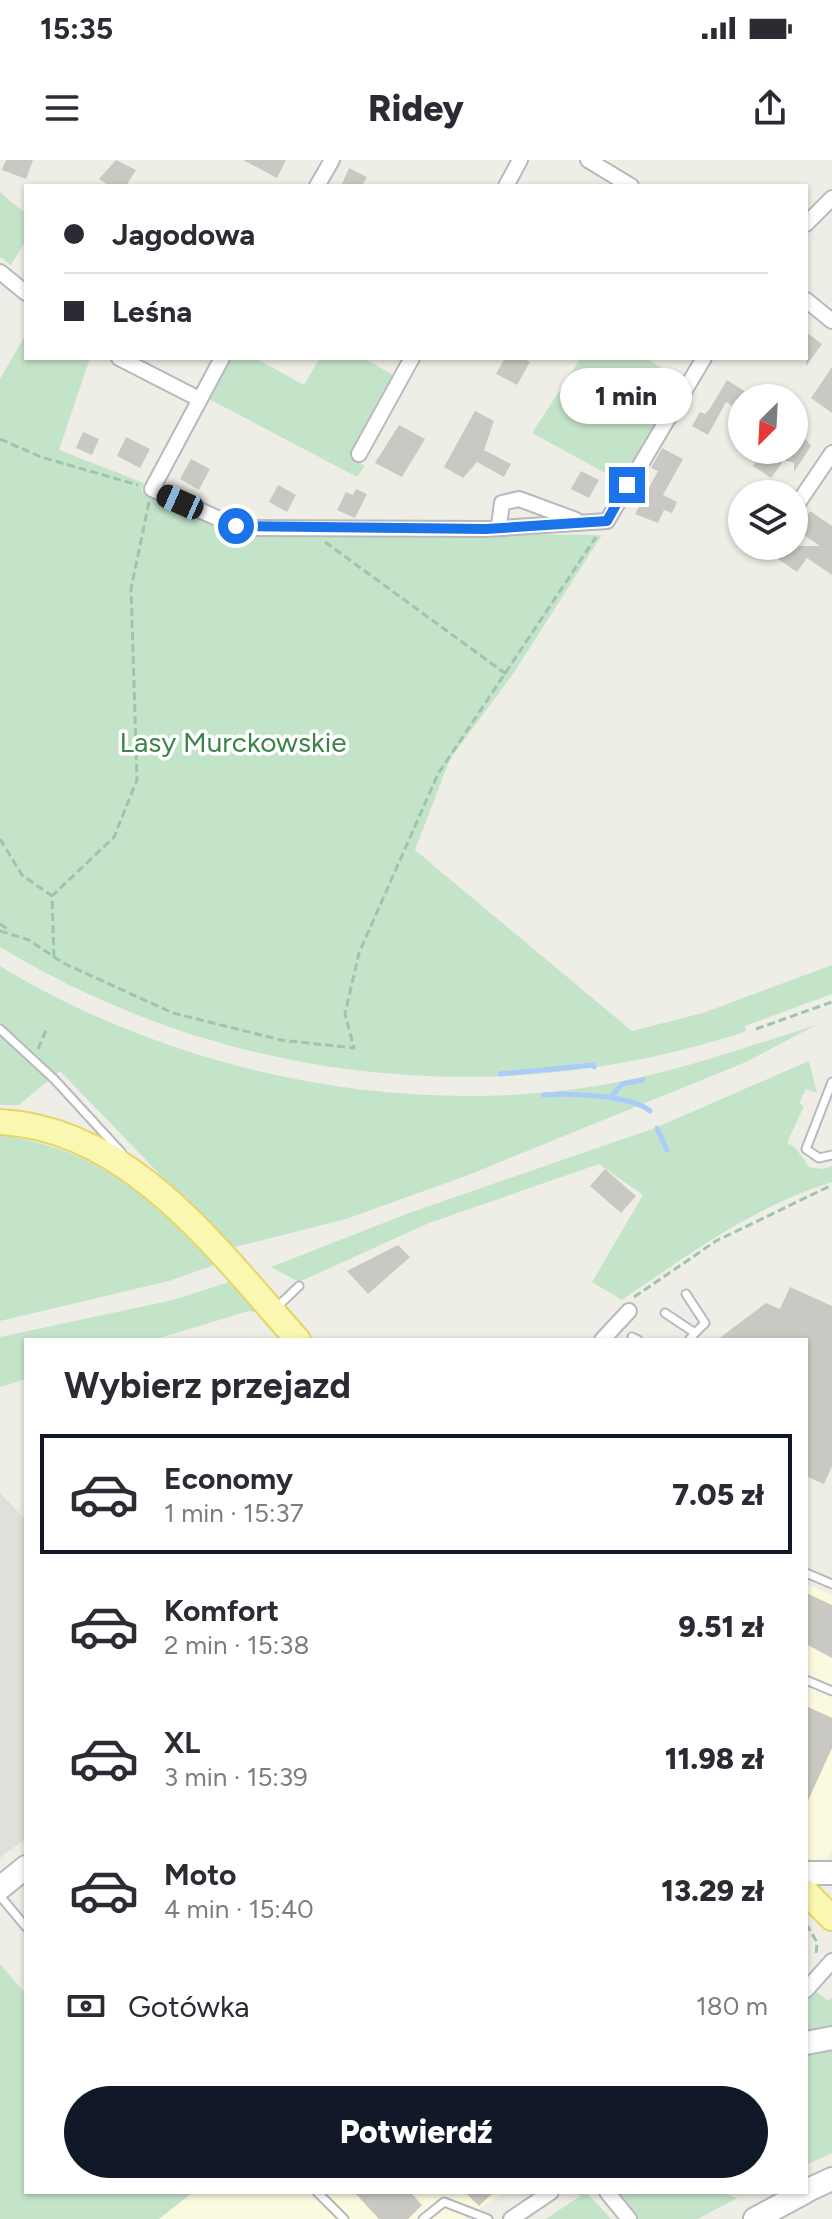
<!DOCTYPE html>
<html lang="pl">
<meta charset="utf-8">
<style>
:root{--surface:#fff;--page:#f2f2f3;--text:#2b2b33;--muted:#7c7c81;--line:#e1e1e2;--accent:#111827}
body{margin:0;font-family:Figtree,sans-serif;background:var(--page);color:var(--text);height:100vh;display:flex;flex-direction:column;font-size:30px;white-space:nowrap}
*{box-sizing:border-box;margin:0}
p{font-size:26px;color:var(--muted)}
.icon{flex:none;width:44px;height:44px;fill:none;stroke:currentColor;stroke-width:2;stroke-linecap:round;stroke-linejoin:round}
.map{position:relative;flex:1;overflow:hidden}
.panel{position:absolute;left:24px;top:1178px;width:784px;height:856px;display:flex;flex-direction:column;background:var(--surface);border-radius:0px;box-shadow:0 2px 6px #0004}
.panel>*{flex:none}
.banner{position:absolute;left:24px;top:24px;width:784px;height:176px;border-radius:0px;box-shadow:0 2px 6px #0004;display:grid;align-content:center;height:176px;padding:0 40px;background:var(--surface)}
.needle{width:52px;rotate:204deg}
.tools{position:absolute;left:728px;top:224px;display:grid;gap:16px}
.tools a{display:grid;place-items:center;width:80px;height:80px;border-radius:50%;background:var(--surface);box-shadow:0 2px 6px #0004;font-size:40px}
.end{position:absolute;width:36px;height:36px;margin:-18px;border:10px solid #1a73e8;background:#fff;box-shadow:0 0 0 4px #fff}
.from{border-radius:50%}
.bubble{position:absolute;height:56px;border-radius:28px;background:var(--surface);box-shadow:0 2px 6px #0004;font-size:26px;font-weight:800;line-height:56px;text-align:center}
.car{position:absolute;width:24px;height:48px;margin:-24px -12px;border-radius:10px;box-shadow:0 0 6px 2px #0007;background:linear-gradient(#222 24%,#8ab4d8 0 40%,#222 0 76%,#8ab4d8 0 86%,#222 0)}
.banner b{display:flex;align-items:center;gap:28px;height:76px;font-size:30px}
.banner b+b{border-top:2px solid var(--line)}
.banner i{width:20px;height:20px;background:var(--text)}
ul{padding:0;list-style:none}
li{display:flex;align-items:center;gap:24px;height:120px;margin:0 16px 12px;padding:0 24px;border:4px solid transparent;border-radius:0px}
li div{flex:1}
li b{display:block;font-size:30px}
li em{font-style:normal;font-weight:800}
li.current{border-color:var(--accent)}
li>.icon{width:72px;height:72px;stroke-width:1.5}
h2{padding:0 40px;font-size:36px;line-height:96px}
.pay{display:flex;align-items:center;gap:20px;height:88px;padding:0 40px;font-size:30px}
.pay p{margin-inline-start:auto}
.cta{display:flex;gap:16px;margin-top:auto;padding:16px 40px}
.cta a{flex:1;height:92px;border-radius:48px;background:var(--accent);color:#fff;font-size:32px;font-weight:800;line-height:92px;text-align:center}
.status{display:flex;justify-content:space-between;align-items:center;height:56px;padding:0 40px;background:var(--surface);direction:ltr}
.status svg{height:22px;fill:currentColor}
header{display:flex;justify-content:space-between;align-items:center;height:104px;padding:0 40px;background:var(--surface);font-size:36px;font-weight:800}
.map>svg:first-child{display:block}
</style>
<div class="status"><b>15:35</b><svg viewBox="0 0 49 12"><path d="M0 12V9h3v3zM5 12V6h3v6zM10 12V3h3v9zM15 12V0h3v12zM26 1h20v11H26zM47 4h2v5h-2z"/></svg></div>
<header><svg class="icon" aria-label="menu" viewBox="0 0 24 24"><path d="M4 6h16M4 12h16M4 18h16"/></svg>Ridey<svg class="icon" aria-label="share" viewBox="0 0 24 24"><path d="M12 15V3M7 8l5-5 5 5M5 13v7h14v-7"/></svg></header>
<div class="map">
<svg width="832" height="2059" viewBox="0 0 832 2059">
<rect width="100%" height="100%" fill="#eeeee6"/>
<path fill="#fbf9de" d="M806 1424 832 1435V1691L826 1699 814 1700 806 1697Z
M193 2032H504L464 2059H159Z"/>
<path fill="#e0dfda" d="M0 1333 26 1360V1678L0 1698Z"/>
<path fill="#c4e4c9" d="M0 32 26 54V80L11 105 0 97Z
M26 174V198H90L59 290 144 323 141 331 230 371 602 375 513 514 450 599 415 690 632 871 703 853 832 805V834L745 866 746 871 735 875C488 953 221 921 0 787V219Z
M229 198H255L304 225 320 198H363L393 215 350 297 365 306 357 317 209 239Z
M581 198H645L687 223 627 325 532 273Z
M0 806C168 908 381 955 576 929 660 918 737 890 816 865L746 902 463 1017 346 1059 231 1088 60 911 19 945H0Z
M809 901 817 933 806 929 799 943 804 946 787 983 795 987 809 1007 822 1009 832 1006V1022C755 1046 687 1095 622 1140L592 1122 643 1035 599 1004 429 1063 299 1122 271 1107 409 1053 655 968Z
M0 975C97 989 152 1036 217 1104L169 1121 0 1161Z
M232 1121 260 1153 249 1151 153 1180H26V1219L0 1227V1177L173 1140Z
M0 1804 26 1834V2032H193L159 2059H0Z
M815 1830 828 1841 832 1838V1865L806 1870V1840Z
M832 1884V1993L806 2005V1889Z
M577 2032H586L611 2059H546L580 2036Z
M614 2032H721L737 2038 698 2059H638Z"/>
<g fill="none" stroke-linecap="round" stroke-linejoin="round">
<path stroke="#abccf8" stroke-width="5" d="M500 914 593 905 594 907
M544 935C569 933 631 935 650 951
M611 937 622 924 643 920
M657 968 667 990"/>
</g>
<path fill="#cac8c2" d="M6 0H33L26 19 2 10Z
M116 0 136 10 126 26H110L99 19Z
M243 0H286L277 18Z
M349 8 367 17 362 26H341Z
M806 172 822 184 806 206Z
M505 198H523L530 202 517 225 496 214Z
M832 207V253L811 238Z
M727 220 749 234 742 238 739 250 726 242 708 275 692 266 700 252 705 254 709 250Z
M475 251 494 261 484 290 511 304 504 317 477 302 463 318 444 307Z
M794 264 811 286 794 312V303L784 300 771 318 753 306 764 290H794Z
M399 265 425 279 402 317 375 303Z
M83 272 99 279 92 295 76 288Z
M126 277 150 289 140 308 117 296Z
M662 288 683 299 663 335 677 342 672 353 664 350 658 363 635 354 658 311 651 308Z
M191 299 210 309 199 330 180 319Z
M581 311 599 320 589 338 571 329Z
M278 325 296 335 287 352 269 342Z
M356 329 367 334 355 358 337 350 346 332 353 335Z
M810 351 832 366V415L807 398 797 412 778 399 787 386H820L797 370Z
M605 1009 636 1036 621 1053 590 1026Z
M398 1085 410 1097 368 1134 347 1111Z
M790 1127 832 1146V1306L824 1324 806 1316V1180H717L766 1143 780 1149Z
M806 1433 832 1445V1498L806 1484Z
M806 1546 832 1558V1588L806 1645Z
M354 2032H410L422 2045 408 2059H379Z
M465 2032H494L479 2046Z"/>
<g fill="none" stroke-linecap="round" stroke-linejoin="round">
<g stroke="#b8b9be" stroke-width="11">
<path id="lane" d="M0 869 54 919 122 993
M832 922 806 989 819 998 832 995
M686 1134 705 1163 695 1173
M277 1147 299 1126
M665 1153 695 1173 689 1180
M632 1177 638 1180
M806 1413 832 1424
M806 1520 832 1531
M0 1736 26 1767
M317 2032 344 2059
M423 2059 444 2042 488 2059"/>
</g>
<g stroke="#b8b9be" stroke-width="18">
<path id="street" d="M588 0 631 26
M317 26 332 0
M506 26 520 0
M806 64 832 38
M0 112 26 133
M806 140 832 161
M119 198 199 239
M222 198 152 329 240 368 486 369 607 361 704 198
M359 294 412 198
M794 349 832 293
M499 365 502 343 519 339 576 360
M765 391 769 386
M602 1180 629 1151
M806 1830 832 1801
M607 2032 629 2059
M511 2059 551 2032"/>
</g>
<g stroke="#b7b9be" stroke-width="26">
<path id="secondary" d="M806 1713H832
M0 1728 26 1707
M806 1883 832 1878
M806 2031 832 2019
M755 2059 805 2032"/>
</g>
<g stroke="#e7d566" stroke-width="28">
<path id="primary" d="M0 962C130 968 219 1092 298 1180
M806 1732 832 1758"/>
</g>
<path stroke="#9ec4ae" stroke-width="3" stroke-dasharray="8 4" stroke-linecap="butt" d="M0 279 41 297 138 325
M325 382 506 514
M0 679 22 715 52 736
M0 764 10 771
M0 771 29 780 63 803 173 853 281 880 354 888 345 854 359 793 438 614 596 377
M54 797 52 736 114 677 137 620 131 429 149 342
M756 869 832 842
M38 889 47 868
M634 1137 716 1081 832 1025
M806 1764 817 1782 816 1796"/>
<use href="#lane" stroke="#fff" stroke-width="7"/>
<use href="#street" stroke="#fff" stroke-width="14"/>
<use href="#secondary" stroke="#fff" stroke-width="22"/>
<use href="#primary" stroke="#f9f7b0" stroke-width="24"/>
</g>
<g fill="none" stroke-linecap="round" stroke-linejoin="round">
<path stroke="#1a73e8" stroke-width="10" d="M236 366 486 369 607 361 627 325"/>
</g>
<g text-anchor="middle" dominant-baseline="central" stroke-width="7" stroke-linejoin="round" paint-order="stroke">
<g font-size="28" fill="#3d844a" stroke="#fff">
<text x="233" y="582">Lasy Murckowskie</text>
</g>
</g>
</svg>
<div class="tools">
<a><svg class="needle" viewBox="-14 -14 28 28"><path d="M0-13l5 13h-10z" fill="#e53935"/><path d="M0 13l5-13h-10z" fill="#7c7c81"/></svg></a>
<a><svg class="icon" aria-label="layers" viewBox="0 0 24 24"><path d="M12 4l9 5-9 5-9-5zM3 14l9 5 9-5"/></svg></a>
</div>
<i class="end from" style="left:236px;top:366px"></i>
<i class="end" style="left:627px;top:325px"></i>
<div class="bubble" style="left:560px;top:208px;width:132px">1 min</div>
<i class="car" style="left:180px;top:342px;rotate:294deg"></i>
<div class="banner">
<b><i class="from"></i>Jagodowa</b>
<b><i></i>Leśna</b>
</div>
<section class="panel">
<h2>Wybierz przejazd</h2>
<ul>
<li class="current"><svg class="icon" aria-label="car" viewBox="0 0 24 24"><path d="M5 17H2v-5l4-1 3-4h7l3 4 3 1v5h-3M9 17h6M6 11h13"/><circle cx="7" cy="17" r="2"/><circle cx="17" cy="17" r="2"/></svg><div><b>Economy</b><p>1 min · 15:37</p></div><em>7.05 zł</em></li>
<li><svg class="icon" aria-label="car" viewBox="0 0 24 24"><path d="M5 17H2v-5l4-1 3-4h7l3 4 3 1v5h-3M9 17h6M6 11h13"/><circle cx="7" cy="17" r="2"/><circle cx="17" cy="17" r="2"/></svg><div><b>Komfort</b><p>2 min · 15:38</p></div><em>9.51 zł</em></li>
<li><svg class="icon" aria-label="car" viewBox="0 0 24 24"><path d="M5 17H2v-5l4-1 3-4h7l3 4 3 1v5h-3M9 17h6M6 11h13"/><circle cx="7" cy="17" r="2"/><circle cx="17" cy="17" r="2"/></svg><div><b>XL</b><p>3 min · 15:39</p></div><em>11.98 zł</em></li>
<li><svg class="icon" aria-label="car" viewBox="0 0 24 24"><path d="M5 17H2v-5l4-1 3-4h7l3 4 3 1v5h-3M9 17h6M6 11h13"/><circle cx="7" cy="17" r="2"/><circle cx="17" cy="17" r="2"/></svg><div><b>Moto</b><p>4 min · 15:40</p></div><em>13.29 zł</em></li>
</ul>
<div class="pay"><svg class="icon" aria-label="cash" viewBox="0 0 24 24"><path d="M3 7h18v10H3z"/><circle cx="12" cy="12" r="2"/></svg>Gotówka<p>180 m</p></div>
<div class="cta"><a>Potwierdź</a></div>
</section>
</div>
